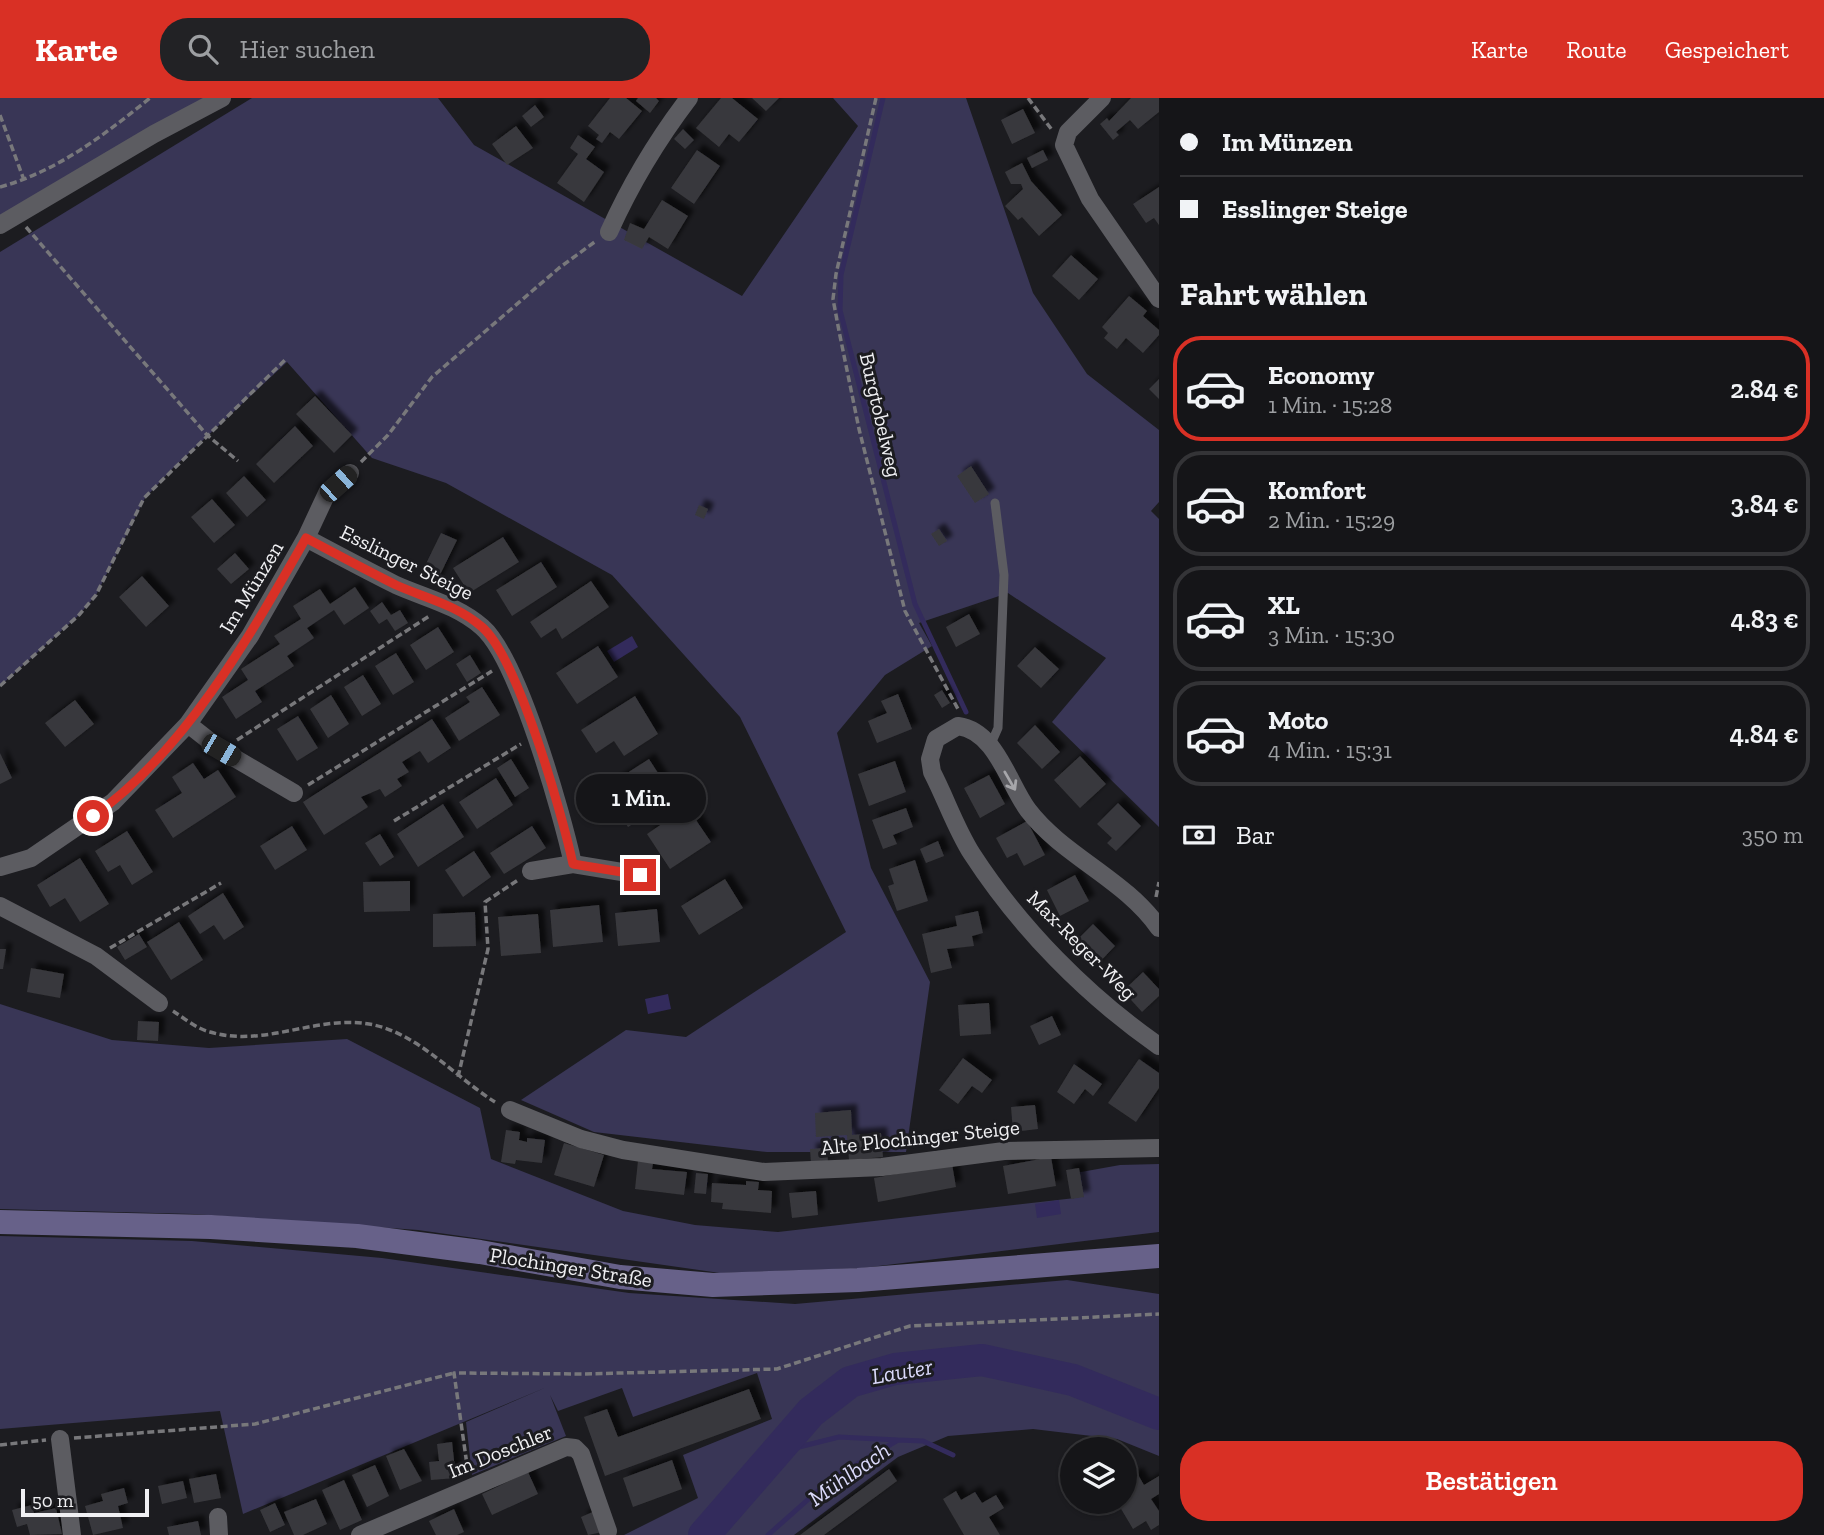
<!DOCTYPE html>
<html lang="de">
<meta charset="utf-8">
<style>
:root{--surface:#151518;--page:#222225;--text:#f1f3f6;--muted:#9d9fa2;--line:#343437;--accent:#d93025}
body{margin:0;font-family:"Zilla Slab",serif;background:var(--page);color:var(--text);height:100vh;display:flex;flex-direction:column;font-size:26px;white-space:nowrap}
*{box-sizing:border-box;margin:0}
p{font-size:23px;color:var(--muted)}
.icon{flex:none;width:38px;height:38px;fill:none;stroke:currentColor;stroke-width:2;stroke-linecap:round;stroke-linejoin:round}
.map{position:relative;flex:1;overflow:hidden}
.sheet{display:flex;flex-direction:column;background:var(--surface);width:665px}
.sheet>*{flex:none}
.hud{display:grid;align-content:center;height:154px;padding:0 21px;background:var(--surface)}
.fabs{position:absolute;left:1060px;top:1339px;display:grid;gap:14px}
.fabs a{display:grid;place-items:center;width:77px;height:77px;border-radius:50%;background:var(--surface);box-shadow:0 2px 5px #0004,0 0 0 2px var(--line);font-size:35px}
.scale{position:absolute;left:21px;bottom:18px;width:128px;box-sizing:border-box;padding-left:7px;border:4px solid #f0f0f3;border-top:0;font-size:19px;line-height:24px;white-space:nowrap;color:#f0f0f3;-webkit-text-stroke:5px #1c1c20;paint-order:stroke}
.end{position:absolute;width:32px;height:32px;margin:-16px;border:9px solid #d93025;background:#fff;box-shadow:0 0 0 4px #fff}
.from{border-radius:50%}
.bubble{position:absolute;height:49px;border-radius:24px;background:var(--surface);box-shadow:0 2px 5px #0004,0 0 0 2px var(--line);font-size:23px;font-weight:600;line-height:49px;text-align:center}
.car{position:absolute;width:21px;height:42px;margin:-21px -10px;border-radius:9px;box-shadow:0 0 5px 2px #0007;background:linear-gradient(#222 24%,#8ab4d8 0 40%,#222 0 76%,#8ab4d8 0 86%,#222 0)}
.hud b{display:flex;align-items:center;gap:24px;height:66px;font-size:26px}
.hud b+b{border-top:2px solid var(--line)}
.hud i{width:18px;height:18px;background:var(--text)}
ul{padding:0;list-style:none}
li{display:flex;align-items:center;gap:21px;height:105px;margin:0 14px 10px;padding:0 7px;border:4px solid var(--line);border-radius:28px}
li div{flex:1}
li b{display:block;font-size:26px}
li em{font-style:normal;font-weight:600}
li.selected{border-color:var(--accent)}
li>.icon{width:63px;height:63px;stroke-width:1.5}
h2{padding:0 21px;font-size:32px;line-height:84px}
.pay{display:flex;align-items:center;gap:18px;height:77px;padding:0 21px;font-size:26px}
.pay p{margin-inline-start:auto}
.action{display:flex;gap:14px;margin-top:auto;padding:14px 21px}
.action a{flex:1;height:80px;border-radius:28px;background:var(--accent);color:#fff;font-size:28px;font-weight:600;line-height:80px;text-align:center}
header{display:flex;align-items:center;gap:42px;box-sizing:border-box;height:98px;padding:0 35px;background:var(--accent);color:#fff}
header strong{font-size:33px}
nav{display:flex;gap:38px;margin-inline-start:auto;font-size:24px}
.search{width:490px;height:63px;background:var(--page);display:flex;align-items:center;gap:18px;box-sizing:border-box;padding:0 24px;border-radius:28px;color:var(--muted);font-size:26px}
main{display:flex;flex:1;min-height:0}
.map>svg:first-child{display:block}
</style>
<header>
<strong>Karte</strong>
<div class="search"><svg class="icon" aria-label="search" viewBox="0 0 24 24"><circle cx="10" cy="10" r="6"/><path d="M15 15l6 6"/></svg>Hier suchen</div>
<nav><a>Karte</a><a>Route</a><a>Gespeichert</a></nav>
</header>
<main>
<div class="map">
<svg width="1159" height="1437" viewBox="0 0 1159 1437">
<defs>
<filter id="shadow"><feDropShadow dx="6" dy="-6" stdDeviation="2" flood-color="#0009"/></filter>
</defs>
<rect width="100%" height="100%" fill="#1c1c20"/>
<path fill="#393656" d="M0 0H206L0 120Z
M252 0H438L474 47 742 198 858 28 833 0H966L1033 195 1087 276 1159 332V404L1151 413 1159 421V729L1052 624 1106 560 1008 495 919 525 932 548 885 577 837 635 871 770 930 884 906 1054H767L594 1034 521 1002 626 932 686 939 846 834 740 619 612 477 446 385 372 360 287 264 173 370 145 400 96 497 79 517 0 588V154Z
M0 906 112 942 209 950 347 941 480 1010 491 1061 623 1113 695 1127 778 1134 1075 1100 1070 1076 1120 1067 1159 1066V1134L862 1170 720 1175 418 1132 194 1116 0 1111Z
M0 1138 192 1143 382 1160 629 1195 795 1206 1067 1182 1159 1196V1358L1117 1341 1033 1331 948 1338 898 1359 794 1437H624L698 1400 683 1357 772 1321 757 1275 633 1319 622 1290 558 1313 550 1297 566 1338 472 1377 466 1324 547 1289 243 1416 220 1313 0 1331Z"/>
<path fill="#332b5c" d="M632 538 638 549 614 564 607 553Z
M668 896 671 911 648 916 645 901Z
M1059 1102 1061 1116 1037 1120 1035 1106Z"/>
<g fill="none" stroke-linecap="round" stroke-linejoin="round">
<path stroke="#332b5c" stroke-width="5" d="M883 0 841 177 840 212 915 506 966 614
M775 1355 839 1339 898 1342
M768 1437 829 1383 898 1342 923 1343 953 1357"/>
<path stroke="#332b5c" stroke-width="32" d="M704 1437 811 1314 850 1284 895 1271 982 1262 1073 1282 1159 1316"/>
</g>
<path fill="#38383c" filter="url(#shadow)" d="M610 0H626L642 13 619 41 610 34 602 45 596 41 599 37 588 28Z
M638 0H656L659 3 650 15 636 3Z
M721 0H732L758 21 739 44 729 36 719 49 696 30Z
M752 0H779L766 13Z
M1131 0H1159V14L1138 31 1130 22 1116 34 1119 37 1113 42 1100 26 1107 20 1109 23Z
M535 7 544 19 531 29 522 18Z
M1023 11 1035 35 1012 46 1001 22Z
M516 28 533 50 507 67 492 46Z
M683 31 694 42 685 51 674 41Z
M578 37 595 49 586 61 604 74 584 104 557 85 578 56 570 50Z
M697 52 720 68 694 106 671 90Z
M1043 52 1048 62 1032 70 1027 60Z
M1022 65 1031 83 1062 117 1039 138 1022 119 1018 122 1005 108 1023 91 1021 86H1011L1005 74Z
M1159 89V127L1154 120 1146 125 1133 106Z
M662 102 688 118 668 151 649 139 642 151 624 142 630 125 644 131Z
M1071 157 1098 181 1079 202 1052 178Z
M1129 198 1147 213 1143 218 1159 232V237L1143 255 1126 240 1117 251 1104 240 1108 235 1102 229Z
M1159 281V301L1149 291Z
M315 298 352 337 334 355 296 316Z
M295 328 313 348 274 385 256 366Z
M971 368 989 396 975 405 957 378Z
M244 378 266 402 247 419 226 395Z
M212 401 235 427 214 445 191 419Z
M699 407 708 411 704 421 695 417Z
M939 431 947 443 939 448 931 436Z
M441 435 457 442 435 487 419 480Z
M503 439 519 464 469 495 453 470Z
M235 455 249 471 231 486 217 471Z
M541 464 557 489 512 518 496 492Z
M142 478 169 508 146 529 119 499Z
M591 483 609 509 562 541 556 530 541 540 530 524Z
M355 489 369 510 344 527 334 512 307 530 314 540 287 558 294 568 255 593 262 604 236 621 222 599 248 582 241 571 280 546 274 538 301 521 293 508 320 491 330 506Z
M382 504 391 517 400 512 408 525 395 533 387 521 379 526 370 513Z
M969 516 980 536 956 549 946 529Z
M438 529 454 554 426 572 410 547Z
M598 548 618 579 577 606 556 575Z
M1035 549 1059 571 1041 590 1017 568Z
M396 555 414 584 393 597 375 568Z
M470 557 481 575 467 584 456 566Z
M363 577 381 606 362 618 344 589Z
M482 589 500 617 459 643 445 620 470 604 466 599Z
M942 592 950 605 942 610 934 597Z
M898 596 912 631 877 645 868 623 887 615 881 603Z
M331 597 349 626 328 640 310 611Z
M635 598 658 636 624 658 614 643 596 655 581 632Z
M75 602 94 626 65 649 45 625Z
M298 618 318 650 297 663 277 631Z
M432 621 451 650 428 665 420 653 402 664 409 674 397 681 402 688 385 699 380 691 361 699 368 709 324 737 303 704Z
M1035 627 1060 654 1042 671 1017 645Z
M0 655 12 680 0 686Z
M1080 658 1106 686 1080 710 1054 682Z
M511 661 529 690 515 699 497 670Z
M649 661 674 700 628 729 616 710 604 717 591 698Z
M895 663 906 694 869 708 858 676Z
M193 665 204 681 218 672 236 699 173 740 155 712 182 695 172 679Z
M989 677 1005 706 980 720 964 690Z
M496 680 513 707 477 731 459 704Z
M1118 705 1141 728 1116 753 1107 745 1112 740 1097 726Z
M443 706 464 739 418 769 397 736Z
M687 709 711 744 670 771 647 736Z
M906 710 913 729 893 737 897 746 883 751 872 722Z
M1027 723 1045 757 1024 768 1017 755 1007 760 996 740Z
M292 728 307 752 275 772 260 748Z
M532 728 546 750 504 776 490 755Z
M127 733 153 774 132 787 120 767 108 774 95 753Z
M380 736 394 759 380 768 365 745Z
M938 743 944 758 926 765 920 751Z
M474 753 491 779 463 799 445 772Z
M80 760 109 806 80 824 65 800 50 809 37 787Z
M915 762 928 803 897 813 888 788 894 786 889 771Z
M1075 777 1089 803 1060 818 1047 792Z
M725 781 743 810 699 837 681 808Z
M410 783V813L364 814 363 784Z
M223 795 244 829 224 842 214 827 200 836 188 818Z
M599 807 603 844 553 849 550 812Z
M657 811 660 844 618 848 615 815Z
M978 813 983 835 972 838 974 848 947 851 952 870 931 875 922 836 957 828 955 818Z
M475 814 476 848 433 849V816Z
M538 816 541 855 501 858 498 819Z
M179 824 203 862 171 882 147 844Z
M1093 826 1115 848 1093 871 1073 846Z
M139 836 147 849 125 862 117 849Z
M0 851H6L3 871H0Z
M31 870 64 876 60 900 27 894Z
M1143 874 1159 891V898L1142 914 1123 893Z
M989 905 991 936 960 938 958 907Z
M1052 918 1061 937 1039 947 1030 928Z
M138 923 159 924 158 943 137 942Z
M963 960 992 982 982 995 972 988 958 1006 939 992Z
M1139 961 1159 975V990L1136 1024 1108 1005Z
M1074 966 1102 986 1093 998 1085 991 1074 1006 1057 994Z
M1035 1007 1038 1031 1013 1034 1011 1009Z
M851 1012 852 1037 881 1035 883 1059 849 1062 847 1037 816 1039 815 1015Z
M506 1032 520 1034 519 1042 527 1044V1040L545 1042 542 1065 516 1062 515 1066 501 1064Z
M564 1045 604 1057 594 1089 554 1077Z
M827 1050 828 1065 811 1066 810 1051Z
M1051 1059 1056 1088 1008 1096 1003 1068Z
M638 1063 653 1065 652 1071 687 1074 684 1097 635 1091Z
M952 1066 956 1089 878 1104 874 1080Z
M1079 1070 1084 1099 1071 1101 1066 1072Z
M696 1075 708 1076 706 1096 694 1095Z
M746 1083 759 1084 758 1092 772 1093 771 1115 722 1111 723 1105 711 1104 712 1085 746 1087Z
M816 1093 818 1117 792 1120 789 1095Z
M749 1291 761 1321 605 1378 584 1319 607 1311 618 1339Z
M452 1344 456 1380 431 1382 429 1364 439 1363 437 1346Z
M404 1351 422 1383 400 1392 386 1358Z
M672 1362 682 1391 633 1409 623 1380Z
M375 1367 389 1398 367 1409 352 1377Z
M889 1371 897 1383 824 1437H800Z
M528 1374 538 1396 492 1417 482 1396Z
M1137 1375 1144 1387 1159 1378V1396L1151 1401 1159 1413V1427L1151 1432 1146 1423 1133 1431 1117 1404H1125V1382Z
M216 1376 221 1400 194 1405 189 1381Z
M344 1382 362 1422 340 1432 322 1392Z
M183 1383 187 1400 162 1406 158 1388Z
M124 1390 128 1405 118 1408 123 1430 93 1437 85 1408 103 1403 101 1396Z
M956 1393 961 1402 975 1394 982 1405 996 1397 1004 1410 989 1419 1000 1437H964L943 1401Z
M316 1401 327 1426 303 1437H294L284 1414Z
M275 1405 285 1427 270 1434 260 1412Z
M32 1407 34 1415 56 1410 62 1436 30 1437 27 1426 17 1429 12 1412Z
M454 1411 464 1434 457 1437H436L429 1423Z
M595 1413 603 1434 588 1437 581 1419Z
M198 1423 201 1437H169L167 1429Z"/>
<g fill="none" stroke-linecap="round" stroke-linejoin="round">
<path stroke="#78787b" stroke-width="3.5" stroke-dasharray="7 3.5" stroke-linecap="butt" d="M876 0 836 176 833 201 839 233 859 331 905 513 959 613
M1028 0 1052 32
M0 17 24 82
M0 89C58 73 104 37 150 0
M26 129 207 337 238 363
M361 364 388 337 432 279 559 170 596 143
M0 588 79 517 96 497 144 400 285 262
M237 642 431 517
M308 687 492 573
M394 723 521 646
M1156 799 1159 784
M110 850 221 785
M173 913C184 920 197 931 210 934 264 950 316 917 369 926 417 934 455 979 495 1004
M458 979 488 851 485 804 518 782
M74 1340 255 1326 454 1275
M0 1347 46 1342
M468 1374 454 1275 582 1276 777 1271 910 1228 1159 1216"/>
<path stroke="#5c5c61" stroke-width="9" d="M990 648 998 630 1004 477 995 405"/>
<path stroke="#5c5c61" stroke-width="18" d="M1102 0 1068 34 1064 47 1090 101 1159 201
M0 127 154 36 222 0
M609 134C631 85 657 42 689 0
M306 440C336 456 366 472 396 487 425 500 457 507 482 529 518 560 562 716 573 766
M188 626 221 652 294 695
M0 769 31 760 113 704 188 626 250 538 306 440 327 395 350 375
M531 773 573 766 640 777
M0 808 96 858 159 905
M1159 830C1125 781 1063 758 1028 712 1008 685 996 633 958 628L936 641 930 661 932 674C946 701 956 731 972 756 1020 830 1087 898 1159 948
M510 1012 581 1041 623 1052 764 1074 882 1069 1004 1053 1159 1050
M60 1341 72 1437
M218 1419 219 1437
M360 1437 566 1349 575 1350 581 1356 608 1433"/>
<path stroke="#676189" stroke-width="24" d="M0 1124 211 1129 357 1138 480 1154 620 1179 713 1187 858 1182 1159 1158"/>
</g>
<defs><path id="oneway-shaft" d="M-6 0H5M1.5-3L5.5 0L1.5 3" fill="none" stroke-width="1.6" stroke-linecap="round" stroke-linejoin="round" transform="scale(1.75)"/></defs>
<use stroke="#a6a6aa" href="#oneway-shaft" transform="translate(1010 683) rotate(60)"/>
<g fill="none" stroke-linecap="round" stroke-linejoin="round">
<path stroke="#d93025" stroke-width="9" d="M93 718C185 654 251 536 306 440 336 456 366 472 396 487 425 500 457 507 482 529 518 560 562 716 573 766L640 777"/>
</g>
<g text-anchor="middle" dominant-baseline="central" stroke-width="6" stroke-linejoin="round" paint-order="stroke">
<g font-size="21" fill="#f0f0f3" stroke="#1c1c20">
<text transform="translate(881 317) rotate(77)">Burgtobelweg</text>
<text transform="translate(407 464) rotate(26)">Esslinger Steige</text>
<text transform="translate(251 489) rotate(-59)">Im Münzen</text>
<text transform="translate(1082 847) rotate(45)">Max-Reger-Weg</text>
<text transform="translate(920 1039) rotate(-6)">Alte Plochinger Steige</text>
<text transform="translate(571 1169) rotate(9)">Plochinger Straße</text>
<text transform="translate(500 1353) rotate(-22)">Im Doschler</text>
</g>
<g font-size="23" font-style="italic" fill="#dad9fa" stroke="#1c1c20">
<text transform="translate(902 1273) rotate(-10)">Lauter</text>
<text transform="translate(849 1376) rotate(-35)">Mühlbach</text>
</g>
</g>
</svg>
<div class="fabs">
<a><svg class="icon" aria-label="layers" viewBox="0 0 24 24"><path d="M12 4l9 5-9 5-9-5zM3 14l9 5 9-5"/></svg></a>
</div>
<div class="scale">50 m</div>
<i class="end from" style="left:93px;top:718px"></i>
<i class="end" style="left:640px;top:777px"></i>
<div class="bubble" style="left:576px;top:676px;width:130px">1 Min.</div>
<i class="car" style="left:338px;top:386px;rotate:48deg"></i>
<i class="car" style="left:221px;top:652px;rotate:120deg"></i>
</div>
<section class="sheet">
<div class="hud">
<b><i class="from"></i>Im Münzen</b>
<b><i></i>Esslinger Steige</b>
</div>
<h2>Fahrt wählen</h2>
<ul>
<li class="selected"><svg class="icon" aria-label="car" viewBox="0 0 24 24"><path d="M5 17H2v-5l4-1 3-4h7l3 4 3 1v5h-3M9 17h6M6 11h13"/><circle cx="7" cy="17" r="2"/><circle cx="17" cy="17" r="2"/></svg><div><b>Economy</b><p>1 Min. · 15:28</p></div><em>2.84 €</em></li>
<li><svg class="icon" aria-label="car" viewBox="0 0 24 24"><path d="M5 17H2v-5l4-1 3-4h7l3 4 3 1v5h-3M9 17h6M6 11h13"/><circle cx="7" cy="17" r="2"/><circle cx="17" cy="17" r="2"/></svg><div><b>Komfort</b><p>2 Min. · 15:29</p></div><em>3.84 €</em></li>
<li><svg class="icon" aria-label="car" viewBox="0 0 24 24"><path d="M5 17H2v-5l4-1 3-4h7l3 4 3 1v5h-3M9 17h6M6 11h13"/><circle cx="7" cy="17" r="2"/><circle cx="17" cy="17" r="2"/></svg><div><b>XL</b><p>3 Min. · 15:30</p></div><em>4.83 €</em></li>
<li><svg class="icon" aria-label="car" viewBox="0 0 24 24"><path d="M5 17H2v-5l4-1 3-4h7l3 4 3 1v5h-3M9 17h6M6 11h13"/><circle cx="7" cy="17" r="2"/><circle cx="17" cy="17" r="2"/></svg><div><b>Moto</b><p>4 Min. · 15:31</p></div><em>4.84 €</em></li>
</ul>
<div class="pay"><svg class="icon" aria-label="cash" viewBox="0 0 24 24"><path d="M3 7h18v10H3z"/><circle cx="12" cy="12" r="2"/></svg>Bar<p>350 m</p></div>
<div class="action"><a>Bestätigen</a></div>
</section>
</main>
